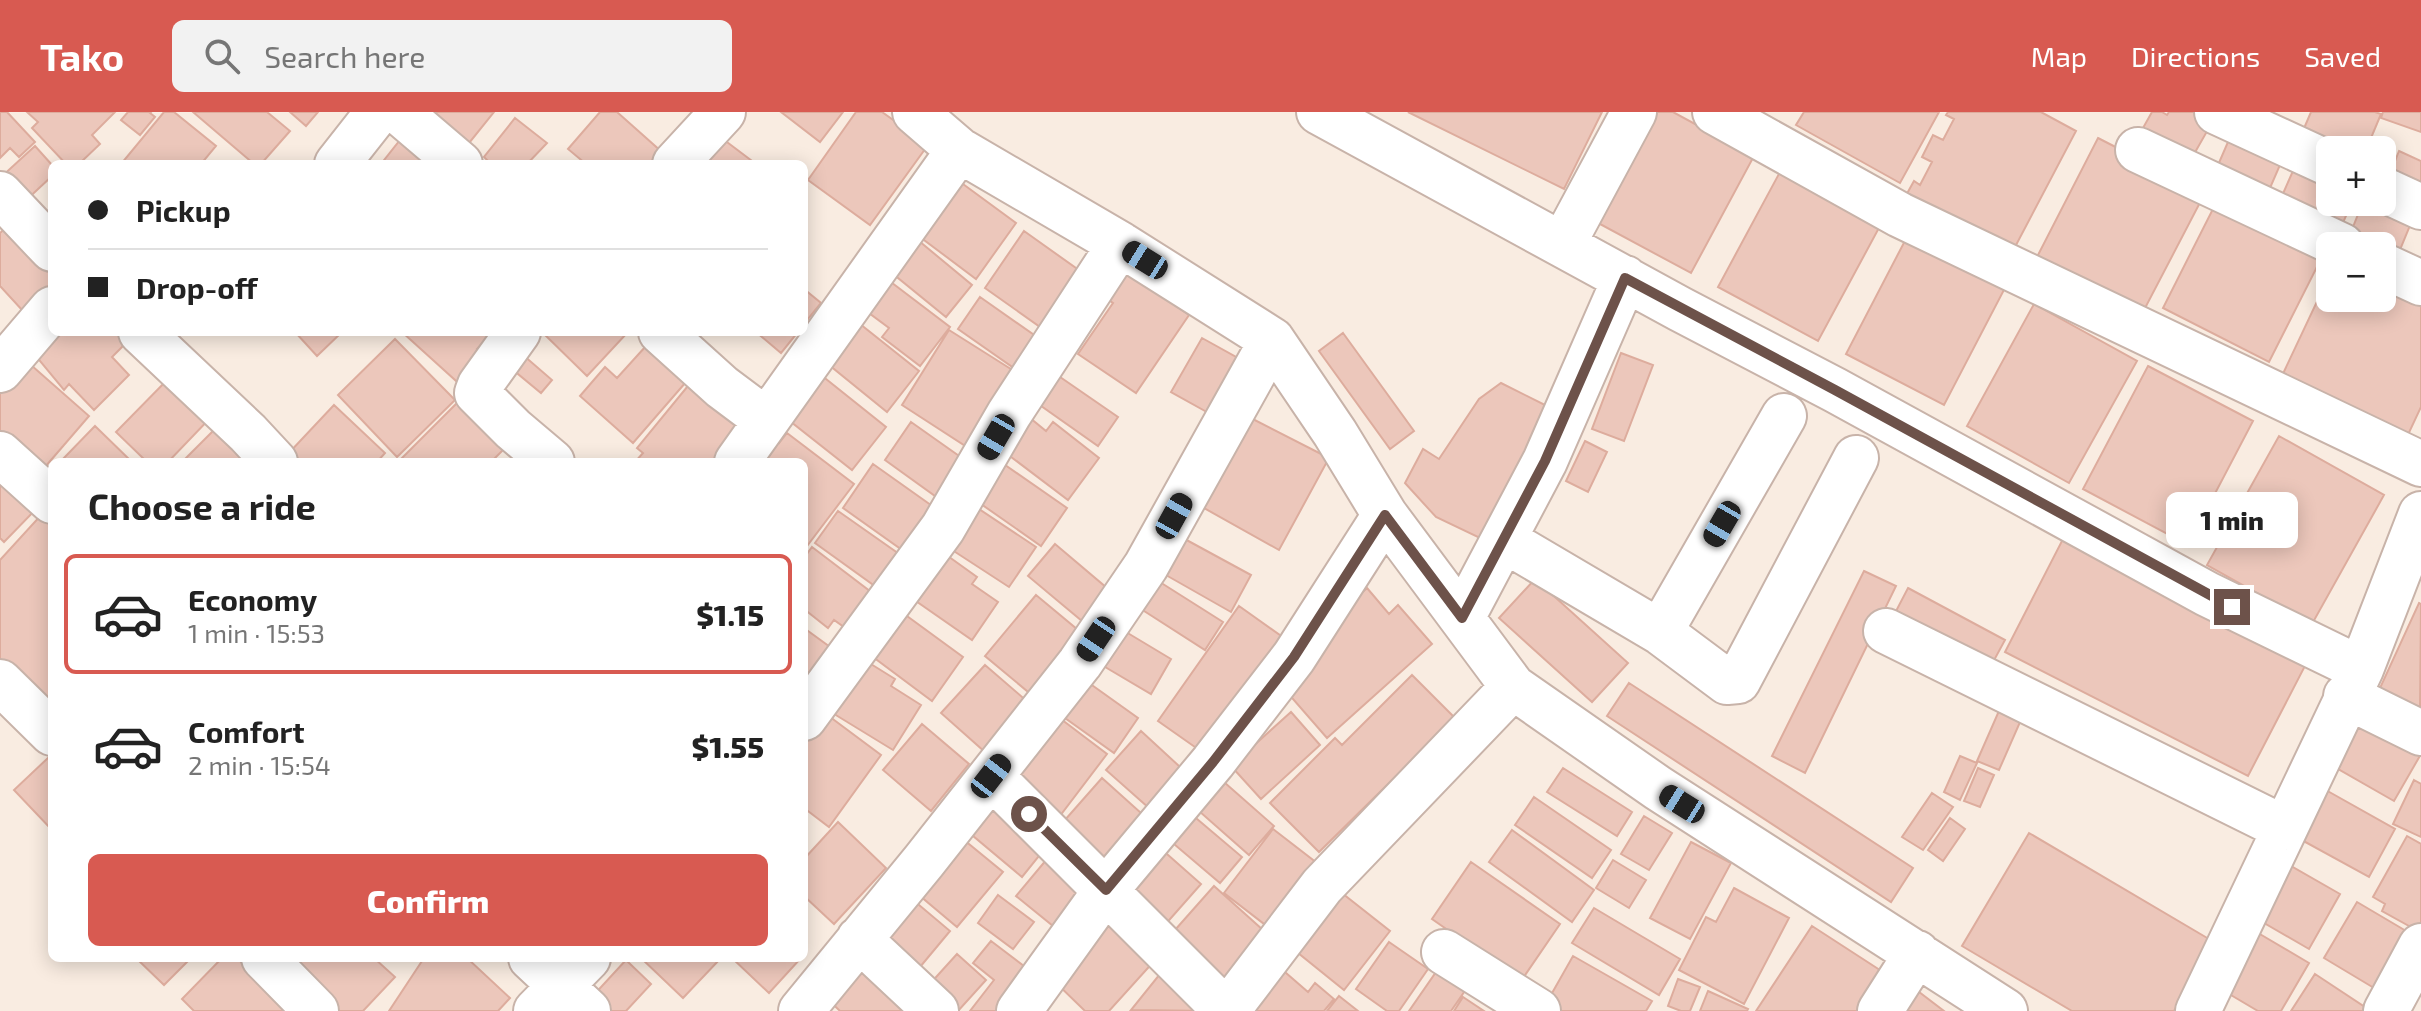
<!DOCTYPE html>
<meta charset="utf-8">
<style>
:root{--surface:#fff;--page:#f2f2f2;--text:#222;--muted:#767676;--line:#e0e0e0;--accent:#d85a51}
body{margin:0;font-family:"Exo 2",sans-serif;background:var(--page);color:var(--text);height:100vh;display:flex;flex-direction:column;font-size:30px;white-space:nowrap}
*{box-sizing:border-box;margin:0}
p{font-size:26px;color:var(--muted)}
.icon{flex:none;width:44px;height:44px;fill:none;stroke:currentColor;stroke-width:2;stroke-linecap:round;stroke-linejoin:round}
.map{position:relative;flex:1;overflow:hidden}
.sheet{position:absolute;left:48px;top:346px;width:760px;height:504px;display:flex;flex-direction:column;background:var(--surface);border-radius:12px;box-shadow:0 4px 20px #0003}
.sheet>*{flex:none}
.banner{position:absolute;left:48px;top:48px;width:760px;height:176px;border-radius:12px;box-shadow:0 4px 20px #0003;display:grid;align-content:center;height:176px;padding:0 40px;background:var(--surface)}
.buttons{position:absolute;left:2316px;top:24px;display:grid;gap:16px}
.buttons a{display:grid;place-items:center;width:80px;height:80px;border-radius:12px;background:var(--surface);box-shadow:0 4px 20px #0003;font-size:40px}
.end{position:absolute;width:36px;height:36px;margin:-18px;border:10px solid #6d524a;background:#fff;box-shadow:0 0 0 4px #fff}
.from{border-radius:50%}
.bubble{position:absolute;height:56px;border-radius:12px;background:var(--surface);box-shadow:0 4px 20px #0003;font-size:26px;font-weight:800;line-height:56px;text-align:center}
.car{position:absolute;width:24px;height:48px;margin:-24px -12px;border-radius:10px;box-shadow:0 0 6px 2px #0007;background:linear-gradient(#222 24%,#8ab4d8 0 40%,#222 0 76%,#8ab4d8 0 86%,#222 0)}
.banner b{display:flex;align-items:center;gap:28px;height:76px;font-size:30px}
.banner b+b{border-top:2px solid var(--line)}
.banner i{width:20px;height:20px;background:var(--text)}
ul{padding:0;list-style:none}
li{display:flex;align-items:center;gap:24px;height:120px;margin:0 16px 12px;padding:0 24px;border:4px solid transparent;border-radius:12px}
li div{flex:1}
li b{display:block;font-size:30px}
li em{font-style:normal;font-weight:800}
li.current{border-color:var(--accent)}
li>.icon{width:72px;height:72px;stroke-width:1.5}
h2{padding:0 40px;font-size:36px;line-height:96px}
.primary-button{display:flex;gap:16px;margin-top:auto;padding:16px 40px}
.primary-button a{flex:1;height:92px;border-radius:12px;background:var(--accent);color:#fff;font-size:32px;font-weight:800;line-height:92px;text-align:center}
header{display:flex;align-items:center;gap:48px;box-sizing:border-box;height:112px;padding:0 40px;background:var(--accent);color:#fff}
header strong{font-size:38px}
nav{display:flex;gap:44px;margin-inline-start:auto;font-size:28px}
.search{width:560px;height:72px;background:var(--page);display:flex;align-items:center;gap:20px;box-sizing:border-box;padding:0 28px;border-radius:12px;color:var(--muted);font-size:30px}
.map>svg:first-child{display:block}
</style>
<header>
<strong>Tako</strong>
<div class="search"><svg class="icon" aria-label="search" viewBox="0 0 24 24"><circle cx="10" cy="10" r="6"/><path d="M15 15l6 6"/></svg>Search here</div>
<nav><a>Map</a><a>Directions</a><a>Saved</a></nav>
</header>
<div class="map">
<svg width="2421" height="899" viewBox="0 0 2421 899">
<rect width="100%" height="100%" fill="#f9ece1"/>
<path fill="#ecc7bb" stroke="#ddac9d" stroke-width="2" d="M0 0H7L35 30 19 45 10 36 0 46Z
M27 0H115L92 23 100 32 79 52H66L32 16 38 10Z
M128 0H151L150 1 155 5 140 23 121 8Z
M164 0H174L216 34 201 52H121Z
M193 0H267L290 19 261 52H254Z
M290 0H318L306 14Z
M411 0H494L461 41Z
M600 0H617L672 49 670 52H586L568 37Z
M781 0H843L820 30Z
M856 0H882L928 33 870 113 808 68Z
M1408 0H1602L1564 77Z
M1643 0H1673L1754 44 1691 161 1587 105Z
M1804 0H1939L1900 71 1796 13Z
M1948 0H2041L2076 19 2015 135 1904 87 1914 69 1920 73 1932 50 1922 45 1933 23 1943 28 1954 7 1946 3Z
M2152 0H2162L2167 3 2169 0H2201L2214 7 2189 51 2139 23Z
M2311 0H2375L2381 2 2366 38H2330L2299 28Z
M2383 0H2421V20L2381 6Z
M515 6 547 31 527 52H491L484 45Z
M2234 16 2286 39 2267 83 2215 60Z
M711 18 756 52H685Z
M404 23 440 52H381Z
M2098 26 2205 81 2143 200 2037 145Z
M35 34 52 53V64L22 92 0 66Z
M2399 39 2421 49V82L2388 67Z
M2300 43 2330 57V90H2352L2339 120 2278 93Z
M1780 60 1880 114 1818 229 1718 175Z
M952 64 1016 111 976 167 912 119Z
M2220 83 2326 137 2269 250 2163 196Z
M2363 90H2382L2416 99 2397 145 2382 134H2369L2349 125Z
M12 110 52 151V171L23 199 0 174V121Z
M1024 119 1090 166 1050 222 985 176Z
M1908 123 2006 174 1944 293 1846 242Z
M913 124 972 173 946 205 887 157Z
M1119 155 1189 203 1136 281 1078 242 1113 191 1100 182Z
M879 161 950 215 920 254 882 225 889 216 869 201Z
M2330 162V186H2382V166L2421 184V295L2406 327 2280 268Z
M804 177 821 191 804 212Z
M980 185 1047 232 1025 264 958 217Z
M2034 192 2137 249 2069 371 1967 314Z
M855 208 919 259 887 300 823 248Z
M949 218 1014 259 967 335 902 293Z
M52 220H118L128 229 112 245 129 263 94 298 69 272 64 278 30 237Z
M295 220H342L317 244Z
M402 220H493L477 237 491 250 465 277Z
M542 220H628L587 264Z
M756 220H798L781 241Z
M1343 221 1414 319 1390 337 1319 239Z
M1202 226 1245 250 1214 304 1171 280Z
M395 227 455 288 397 345 338 283Z
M646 234 686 270 633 331 580 284 605 255 617 266Z
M1621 241 1653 253 1624 329 1592 317Z
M523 243 552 268 541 281 512 257Z
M23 246 89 304 39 362 0 328V274Z
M2148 254 2253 309 2188 433 2083 377Z
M1047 256 1118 305 1098 334 1027 284Z
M816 259 886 315 852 358 781 302Z
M173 262 214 302 168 350H147L116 320Z
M692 269 750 316 723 350H635L643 341 637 336Z
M1501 271 1547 294 1482 427 1436 405 1405 371 1423 337 1439 347 1479 287Z
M458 290 505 336 491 350H404L401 347Z
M334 293 385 341 377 350H292L286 344Z
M1024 301 1046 319 1053 310 1099 346 1068 388 998 335Z
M1243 302 1329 346 1279 438 1195 391Z
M911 310 969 351 942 389 885 348Z
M95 314 132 350H60Z
M218 314 254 350H182Z
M787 321 854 372 804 438V350H751L771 325 779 331Z
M2279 324 2384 383 2312 512 2207 453Z
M1585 329 1607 340 1588 380 1566 369Z
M998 348 1067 396 1041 434 971 385Z
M873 352 935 396 905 440 843 396Z
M0 355 40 393 4 430 0 426Z
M970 391 1036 435 1009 475 943 432Z
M838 399 902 444 879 477 815 431Z
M43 401 52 411V609L0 547V448Z
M1170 419 1251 463 1231 500 1150 454Z
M2064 425 2307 550 2248 664 2005 540Z
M1055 432 1114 482 1088 514 1028 464Z
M812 435 875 483 848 518 834 508 828 516 804 497V446Z
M945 442 977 465 972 472 998 490 972 528 913 487Z
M1864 459 1896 474 1805 661 1772 644Z
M1144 460 1223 510 1205 538 1127 488Z
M1535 467 1628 551 1592 590 1499 506Z
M1367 476 1389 502 1398 493 1432 532 1327 626 1279 571 1314 525Z
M1908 476 2005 528 1992 552 1895 501Z
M1036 483 1090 528 1039 589 985 544Z
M2419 491 2421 492 2420 599 2380 576Z
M1239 494 1291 531 1202 640 1158 609Z
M896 496 963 545 932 589 865 539Z
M804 516 830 535 804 571Z
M1121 517 1171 547 1151 582 1100 552Z
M858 544 895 567 891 574 921 593 893 638 826 597Z
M985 553 1029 591 985 640 941 601Z
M1075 561 1138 606 1114 641 1051 596Z
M1412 563 1455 606 1319 740 1270 691 1335 626 1342 633Z
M1629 571 1913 756 1891 790 1607 604Z
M2002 592 2024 601 1999 658 1977 649Z
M818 596 881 643 829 715 804 696V616Z
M1049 598 1107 642 1053 713 998 664Z
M2363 599 2421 642 2394 689 2333 654Z
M1291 600 1320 633 1261 687 1231 654Z
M922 612 969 652 931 699 883 658Z
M1141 619 1192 666 1158 704 1106 658Z
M1960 644 1977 651 1960 688 1944 680Z
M49 645 52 649V718L14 678Z
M1563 656 1632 700 1617 724 1547 680Z
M1978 656 1994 663 1980 695 1964 689Z
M1216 663 1274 714 1249 743 1191 692Z
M1102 666 1151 710 1105 761 1057 717Z
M2414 668 2421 672V725L2393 712Z
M2324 677 2395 717 2369 765 2298 726Z
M1932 681 1953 695 1923 738 1902 725Z
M1534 685 1611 738 1592 766 1515 713Z
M991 688 1047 734 1022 765 966 718Z
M1190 701 1242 745 1220 771 1168 727Z
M1644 704 1672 721 1649 758 1621 742Z
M1950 706 1965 717 1943 749 1928 738Z
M838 710 886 756 834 812 804 784V747Z
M1273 717 1326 758 1277 822 1224 781Z
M1512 718 1594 778 1572 810 1489 750Z
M2029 721 2214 830 2174 899H2072L1962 834Z
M958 723 1003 760 957 815 913 778Z
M2407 724 2421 732V814L2418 819 2382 799 2385 792 2373 785Z
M1691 730 1731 751 1690 827 1650 806Z
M1159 735 1201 772 1163 815 1121 777Z
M1052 741 1093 775 1058 818 1016 784Z
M2277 746 2340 782 2309 837 2245 800Z
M1613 748 1646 768 1629 796 1596 776Z
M1471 750 1560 812 1521 869 1432 807Z
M1214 774 1274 828 1227 881 1167 827Z
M1333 774 1390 819 1344 878 1287 832Z
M1734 776 1789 806 1744 892 1679 858 1706 805 1716 810Z
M906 782 950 819 915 861 871 825Z
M998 783 1034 810 1013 837 978 811Z
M2357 790 2418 826 2384 882 2324 846Z
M1594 796 1680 847 1659 883 1572 831Z
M1106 802 1156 847 1109 899H1085L1051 866Z
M1812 814 1886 862 1862 899H1756Z
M2253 818 2309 851 2281 899H2258L2219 876Z
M991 829 1033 861 1003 899H970L994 868 973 851Z
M1389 830 1428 857 1399 899H1387L1356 877Z
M858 839 906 899H840L820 880Z
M957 842 986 868 958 899H955L928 874Z
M1573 844 1652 889 1646 899H1562L1547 890Z
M136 846H191L164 873Z
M222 846H237L291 899H194L182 887Z
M273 846H374L395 865 363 899H327Z
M424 846H467L510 886 498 899H389Z
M641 846H721L683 886Z
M732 846H801L769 881Z
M626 848 651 872 626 899H605L591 886Z
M1443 850 1471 870 1451 899H1409Z
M1278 854 1308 880 1315 871 1334 887 1324 899H1247Z
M1164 857 1212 899 1131 898Z
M2315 862 2371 899H2291Z
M1678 867 1700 875 1690 899H1681L1668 894Z
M1906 870 1944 899H1885Z
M1708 879 1748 897 1747 899H1700Z
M1339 884 1358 899H1327Z
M1463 885 1484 899H1454Z"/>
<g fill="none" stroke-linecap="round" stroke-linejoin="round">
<g stroke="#c8b3a9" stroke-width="48">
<path id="minor" d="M399 0 460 52
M915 0 959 38 1120 132 1272 228 1335 321 1385 403 1513 575 1658 676 2005 899
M1319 0 1680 197 1835 278 2207 482 2361 557
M1715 0 1900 103 2421 352
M2217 0 2330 52
M2138 38 2342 134
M337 52 378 0
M675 52 723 0
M2382 77 2421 95
M0 82 52 137
M1563 132 1634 0
M2382 153 2421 171
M141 220 248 321 275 350
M518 220 480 273 477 281 513 317 552 350
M661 220 722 275 766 308
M0 258 52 197
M0 342 52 389
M737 350 959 38
M1504 428 1660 520 1727 570 1738 569 1856 346
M1462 506 1545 349 1625 166
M1886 519 2284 716
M1660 520 1784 304
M0 570 52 621
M2346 584 2421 621
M804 606 943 416 1009 302 1120 132
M991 664 1226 899
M859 827 936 899
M1444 840 1538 899
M264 846 316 899
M531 846 588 899
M536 899 588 846
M801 899 924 749 1080 551 1146 454 1272 228
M1019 899 1106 778 1213 650 1294 545 1385 403
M1227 899 1322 774 1513 575
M1880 899 1917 841
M2198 899 2361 557 2421 402
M2386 899 2421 834"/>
</g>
<use href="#minor" stroke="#fff" stroke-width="44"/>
</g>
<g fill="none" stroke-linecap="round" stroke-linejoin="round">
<path stroke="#6d524a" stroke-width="10" d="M1029 702 1106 778 1213 650 1294 545 1385 403 1462 506 1545 349 1625 166 1835 278 2232 495"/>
</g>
</svg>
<div class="buttons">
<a>+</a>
<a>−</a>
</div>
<i class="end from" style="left:1029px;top:702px"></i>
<i class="end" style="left:2232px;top:495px"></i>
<div class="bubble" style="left:2166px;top:380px;width:132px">1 min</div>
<i class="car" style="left:1145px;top:148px;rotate:302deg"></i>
<i class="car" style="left:996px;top:325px;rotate:210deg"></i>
<i class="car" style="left:1174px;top:404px;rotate:29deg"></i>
<i class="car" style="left:1722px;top:412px;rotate:210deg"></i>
<i class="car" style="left:1096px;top:527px;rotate:214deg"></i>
<i class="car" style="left:991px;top:664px;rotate:38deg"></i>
<i class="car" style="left:1682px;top:692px;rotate:302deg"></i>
<div class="banner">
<b><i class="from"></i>Pickup</b>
<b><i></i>Drop-off</b>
</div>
<section class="sheet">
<h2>Choose a ride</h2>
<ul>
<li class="current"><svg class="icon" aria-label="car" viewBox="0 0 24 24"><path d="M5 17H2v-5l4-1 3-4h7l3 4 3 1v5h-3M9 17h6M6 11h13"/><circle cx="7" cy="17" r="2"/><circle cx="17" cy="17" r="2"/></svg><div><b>Economy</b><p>1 min · 15:53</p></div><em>$1.15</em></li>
<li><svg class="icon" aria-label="car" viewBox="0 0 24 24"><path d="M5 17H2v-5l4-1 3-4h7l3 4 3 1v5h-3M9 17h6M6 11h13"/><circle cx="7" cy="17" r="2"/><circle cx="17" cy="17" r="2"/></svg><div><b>Comfort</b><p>2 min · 15:54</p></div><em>$1.55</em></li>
</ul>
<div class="primary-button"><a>Confirm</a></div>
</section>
</div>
